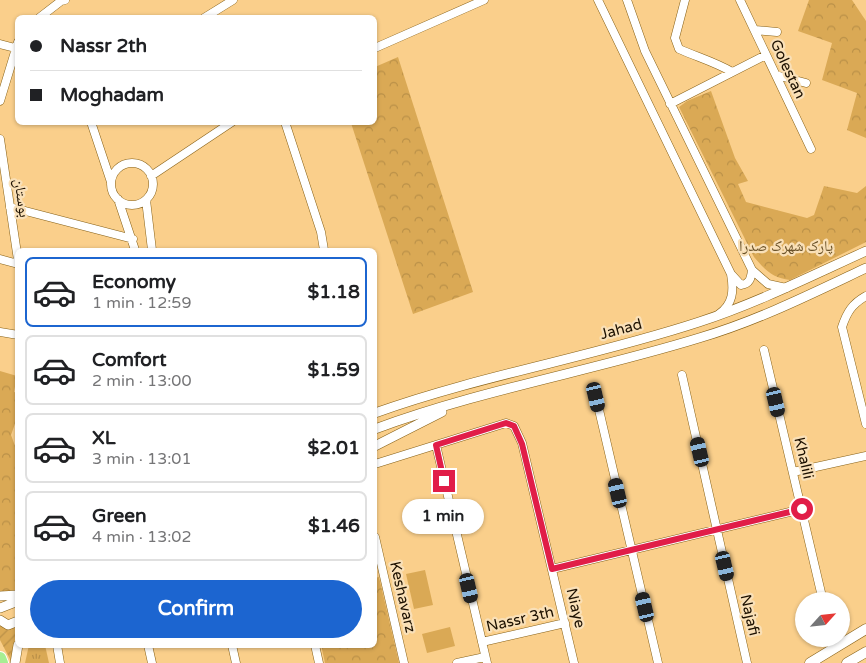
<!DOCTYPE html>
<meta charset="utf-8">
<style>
:root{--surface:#fff;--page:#f2f2f2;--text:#202124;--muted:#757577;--line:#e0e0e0;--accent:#1c65d0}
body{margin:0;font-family:"Varela Round","Noto Naskh Arabic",sans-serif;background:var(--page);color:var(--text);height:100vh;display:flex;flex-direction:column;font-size:19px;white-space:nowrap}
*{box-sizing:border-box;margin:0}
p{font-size:16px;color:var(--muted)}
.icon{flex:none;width:28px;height:28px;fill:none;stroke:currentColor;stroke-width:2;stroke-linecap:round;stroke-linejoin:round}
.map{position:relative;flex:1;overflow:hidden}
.sheet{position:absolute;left:15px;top:248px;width:362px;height:400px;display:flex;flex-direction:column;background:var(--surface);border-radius:8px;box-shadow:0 1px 4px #0004}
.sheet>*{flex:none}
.guide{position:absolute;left:15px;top:15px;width:362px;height:110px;border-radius:8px;box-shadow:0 1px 4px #0004;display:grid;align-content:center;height:110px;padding:0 15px;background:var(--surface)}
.needle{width:32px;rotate:63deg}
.tools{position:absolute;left:795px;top:592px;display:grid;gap:10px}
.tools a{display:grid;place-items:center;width:55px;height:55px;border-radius:50%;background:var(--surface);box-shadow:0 1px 4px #0004;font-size:25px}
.end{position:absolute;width:22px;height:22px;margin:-11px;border:6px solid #e11d48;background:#fff;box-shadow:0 0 0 2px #fff}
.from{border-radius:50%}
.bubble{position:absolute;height:35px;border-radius:18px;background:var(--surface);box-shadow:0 1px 4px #0004;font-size:16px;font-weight:700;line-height:35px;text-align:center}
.car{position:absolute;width:15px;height:30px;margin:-15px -8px;border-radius:6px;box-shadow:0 0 4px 1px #0007;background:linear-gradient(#222 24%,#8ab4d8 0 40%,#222 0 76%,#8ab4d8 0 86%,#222 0)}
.guide b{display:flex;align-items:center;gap:18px;height:48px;font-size:19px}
.guide b+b{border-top:1px solid var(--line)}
.guide i{width:12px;height:12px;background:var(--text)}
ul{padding:9px 0 0;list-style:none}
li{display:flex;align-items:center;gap:15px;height:70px;margin:0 10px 8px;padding:0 5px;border:2px solid var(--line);border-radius:8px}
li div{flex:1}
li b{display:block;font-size:19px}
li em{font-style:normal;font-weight:700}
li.on{border-color:var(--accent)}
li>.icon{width:45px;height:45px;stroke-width:1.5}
.cta{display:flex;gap:10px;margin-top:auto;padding:10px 15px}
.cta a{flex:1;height:58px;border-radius:30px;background:var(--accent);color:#fff;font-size:20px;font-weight:700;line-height:58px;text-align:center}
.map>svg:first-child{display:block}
</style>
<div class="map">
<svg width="866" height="663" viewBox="0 0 866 663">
<defs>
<pattern id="grass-tufts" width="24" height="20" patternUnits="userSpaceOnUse" patternTransform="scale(1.25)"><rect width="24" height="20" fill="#daa955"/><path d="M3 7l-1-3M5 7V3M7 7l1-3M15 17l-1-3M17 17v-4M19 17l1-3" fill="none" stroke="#ba9048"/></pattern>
<pattern id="park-crowns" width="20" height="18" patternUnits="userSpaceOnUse" patternTransform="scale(1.25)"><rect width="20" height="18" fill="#daa955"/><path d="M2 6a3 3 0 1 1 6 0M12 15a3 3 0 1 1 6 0" fill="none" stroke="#ba9048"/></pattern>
<pattern id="garden-furrows" width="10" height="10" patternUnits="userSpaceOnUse" patternTransform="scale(1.25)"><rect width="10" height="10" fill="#daa955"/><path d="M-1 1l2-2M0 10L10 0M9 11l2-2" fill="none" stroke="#ba9048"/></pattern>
</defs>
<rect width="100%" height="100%" fill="#facf8b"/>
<path fill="url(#grass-tufts)" d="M29 645H45L49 663H25Z"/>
<path fill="url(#park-crowns)" d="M809 0H852L866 21V138L847 130 857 93 822 80 832 43 798 31Z
M398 57 473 292 413 314 351 123 375 122V67Z
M711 91 735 158 748 181 738 184 746 202 807 218 814 215 824 186 857 193 866 186V242L790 280C773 278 765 270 754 257L679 107 687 101Z
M0 371 17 376 14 392 18 393 17 418 11 435 18 454 17 590 0 592Z
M379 577 399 663H325L321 645H375V578Z"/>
<path fill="url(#garden-furrows)" d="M17 625V629L11 661 0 640V626L7 628Z"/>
<path fill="#daa955" d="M425 570 433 605 414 609 406 574Z
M450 627 455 646 427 653 422 634Z"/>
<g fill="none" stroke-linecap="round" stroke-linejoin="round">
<g stroke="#876117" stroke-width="9">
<path id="minor" d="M598 0 731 274C734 291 733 304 719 314
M627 0 645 51 752 270 768 284 786 288
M685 0 675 38 679 49C697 57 715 62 732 72
M740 0 811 149
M39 18 61 1 65 0
M204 18 233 0
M755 30 777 32
M0 44 15 48
M375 48 484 0
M776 75 806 83
M0 101 18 42
M670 104 766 55
M91 122 111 182
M285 122 321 232 324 250
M0 139 18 260
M111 184a21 21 0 1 1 42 0a21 21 0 1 1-42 0Z
M151 176 232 122
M118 199 135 250
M146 200 152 250
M10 207 133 239
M0 259 18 264
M732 275 741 285C750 284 751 278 752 270
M866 296C852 304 847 312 842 327L866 424
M0 332 18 335
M764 350 823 601
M682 375 747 663
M596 397 658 663
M436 445 487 663
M375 464 506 423 514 426 522 443 574 663
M793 472 866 456
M375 537 404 663
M552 569 802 509
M482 642 565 623
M57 645 60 663
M148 645 152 663
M232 645 236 663
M315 645 319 663
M457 663 485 657"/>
</g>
<g stroke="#876117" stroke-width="10">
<path id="tertiary" d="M375 413C481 375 593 357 699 322 757 303 811 276 866 251
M375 429C480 390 592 371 699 338 757 321 811 294 866 268
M375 446 442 412
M0 596 18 595
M0 608 18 601
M0 620 8 625 18 621
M15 663 18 645"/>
</g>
<g stroke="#876117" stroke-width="11">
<path id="secondary" d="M810 663 866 629
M847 663 866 652"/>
</g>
<g stroke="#fff" stroke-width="14">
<path id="trunk" d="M0 658 2 663"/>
</g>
<use href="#minor" stroke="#fff" stroke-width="8"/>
<use href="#tertiary" stroke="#fff" stroke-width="9"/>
<use href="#secondary" stroke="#fff" stroke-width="10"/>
<use href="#trunk" stroke="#a7ee93" stroke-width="12"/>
</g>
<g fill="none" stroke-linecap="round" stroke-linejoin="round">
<path stroke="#e11d48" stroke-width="6" d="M444 481 436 445 506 423 514 426 522 444 552 569 802 509"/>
</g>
<g text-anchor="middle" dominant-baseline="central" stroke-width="4.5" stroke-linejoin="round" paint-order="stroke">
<g font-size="15" fill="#1c1000" stroke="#f9e0b8">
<text transform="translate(788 69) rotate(65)">Golestan</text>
<text transform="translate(22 198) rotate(82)">بوستان</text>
<text transform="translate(621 329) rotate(-15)">Jahad</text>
<text transform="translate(804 458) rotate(77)">Khalili</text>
<text transform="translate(403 597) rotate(77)">Keshavarz</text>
<text transform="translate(576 608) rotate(77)">Niaye</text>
<text transform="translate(750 615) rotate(77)">Najafi</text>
<text transform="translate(520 619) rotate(-13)">Nassr 3th</text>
</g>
<g font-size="15" fill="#6a5229" stroke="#f9e0b8">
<text x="786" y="246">پارک شهرک صدرا</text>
</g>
</g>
</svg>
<div class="tools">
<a><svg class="needle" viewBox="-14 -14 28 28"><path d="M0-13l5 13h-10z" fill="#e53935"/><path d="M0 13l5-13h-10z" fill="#757577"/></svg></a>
</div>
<i class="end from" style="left:802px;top:509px"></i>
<i class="end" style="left:444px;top:481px"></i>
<div class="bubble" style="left:402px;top:499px;width:82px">1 min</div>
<i class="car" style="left:596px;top:397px;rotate:167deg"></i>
<i class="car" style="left:776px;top:402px;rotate:167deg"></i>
<i class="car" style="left:700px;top:452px;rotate:347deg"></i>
<i class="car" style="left:618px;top:493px;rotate:347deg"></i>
<i class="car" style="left:725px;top:566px;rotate:167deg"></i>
<i class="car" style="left:469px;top:588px;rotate:167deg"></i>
<i class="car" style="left:645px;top:607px;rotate:347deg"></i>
<div class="guide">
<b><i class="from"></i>Nassr 2th</b>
<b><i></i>Moghadam</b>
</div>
<section class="sheet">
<ul>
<li class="on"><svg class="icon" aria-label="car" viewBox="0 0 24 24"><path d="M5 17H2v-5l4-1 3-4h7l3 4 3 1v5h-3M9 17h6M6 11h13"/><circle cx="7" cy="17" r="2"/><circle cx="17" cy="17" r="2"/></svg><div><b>Economy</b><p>1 min · 12:59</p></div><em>$1.18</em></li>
<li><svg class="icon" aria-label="car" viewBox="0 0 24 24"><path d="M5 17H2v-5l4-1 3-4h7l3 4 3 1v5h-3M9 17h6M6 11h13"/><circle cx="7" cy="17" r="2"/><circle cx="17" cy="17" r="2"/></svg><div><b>Comfort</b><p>2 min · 13:00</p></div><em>$1.59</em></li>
<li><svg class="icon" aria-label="car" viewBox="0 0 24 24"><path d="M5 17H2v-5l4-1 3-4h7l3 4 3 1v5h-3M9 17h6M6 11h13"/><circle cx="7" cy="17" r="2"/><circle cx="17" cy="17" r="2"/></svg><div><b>XL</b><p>3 min · 13:01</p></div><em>$2.01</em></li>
<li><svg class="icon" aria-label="car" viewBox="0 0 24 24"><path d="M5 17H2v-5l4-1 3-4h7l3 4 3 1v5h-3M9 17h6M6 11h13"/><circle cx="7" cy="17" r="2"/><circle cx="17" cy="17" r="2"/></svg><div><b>Green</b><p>4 min · 13:02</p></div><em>$1.46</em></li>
</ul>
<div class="cta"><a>Confirm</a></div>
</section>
</div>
